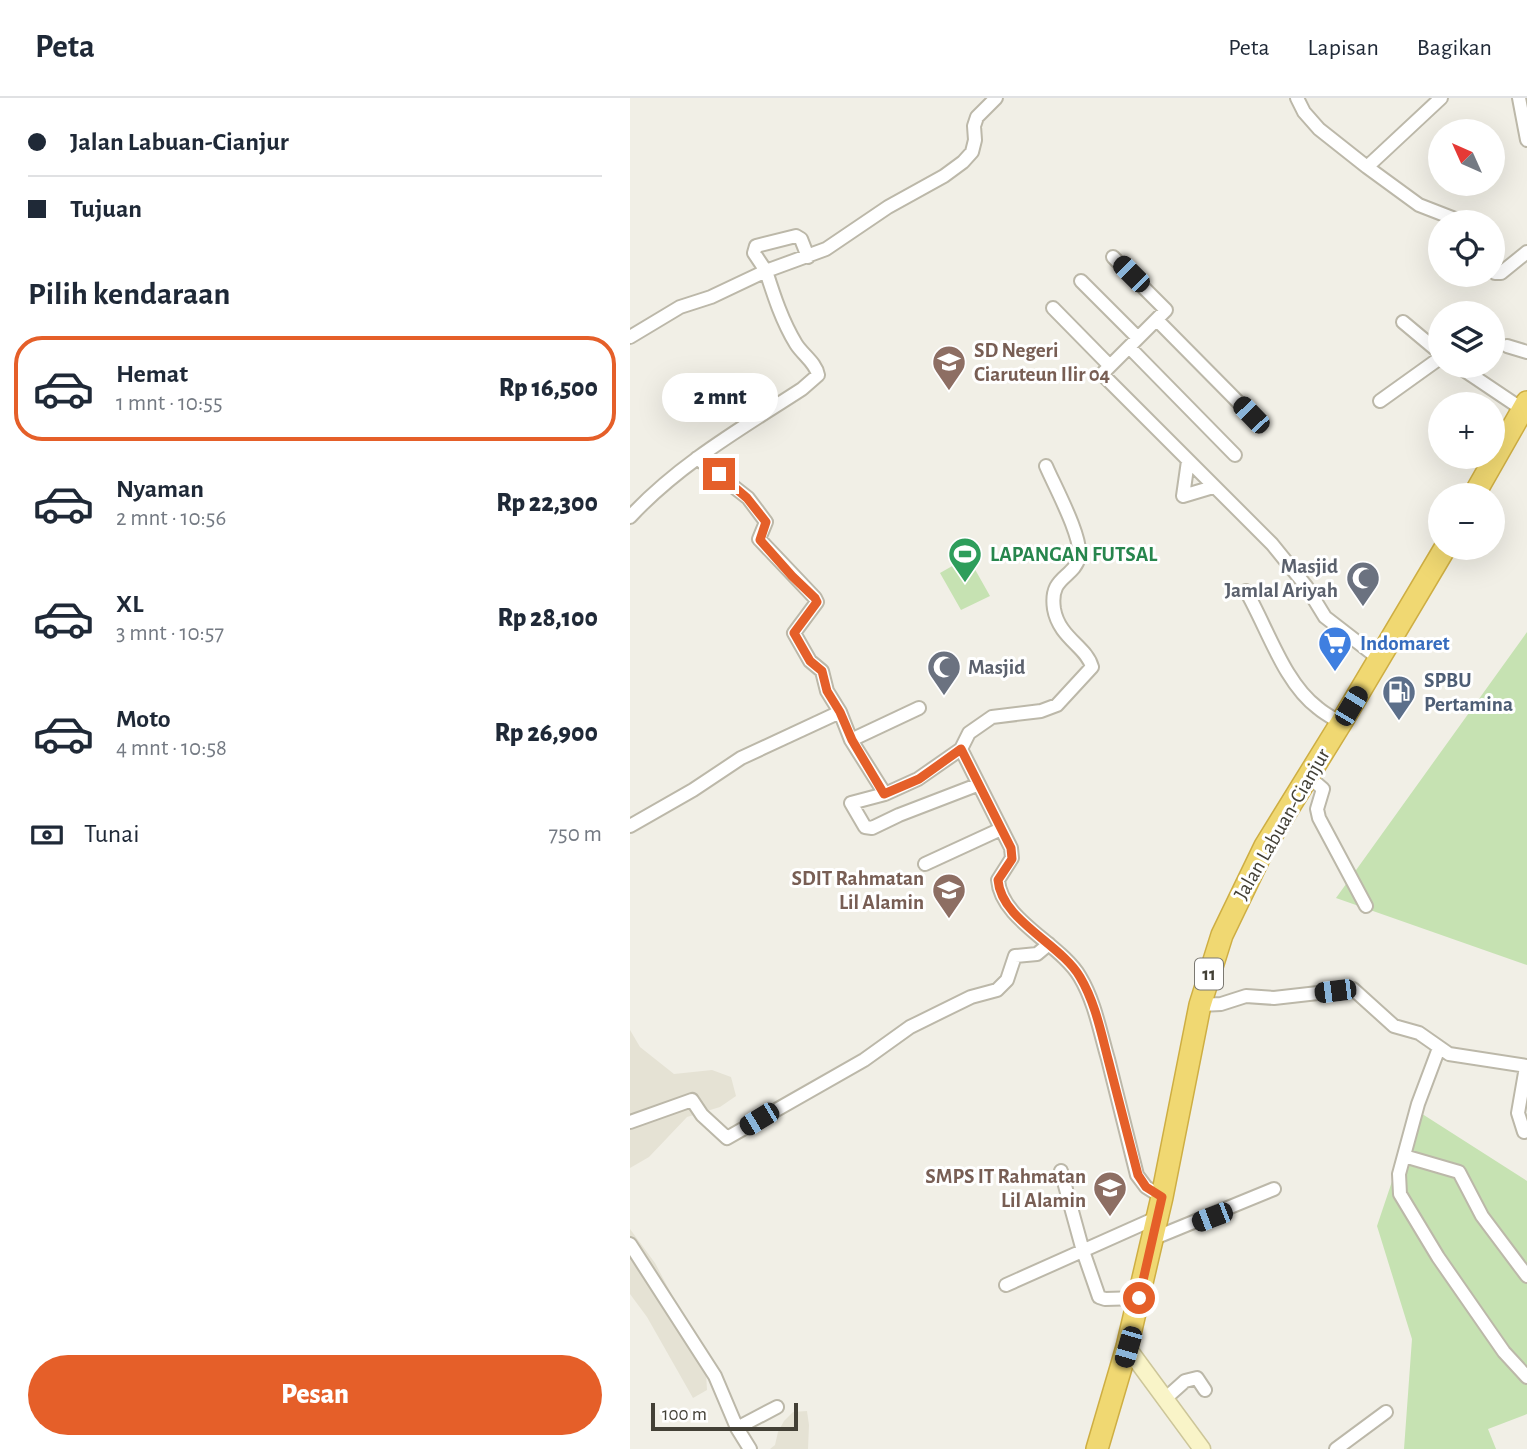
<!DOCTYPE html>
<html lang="id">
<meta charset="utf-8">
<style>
:root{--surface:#fff;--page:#f6f6f7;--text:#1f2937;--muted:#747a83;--line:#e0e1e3;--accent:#e55f29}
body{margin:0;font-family:"Alegreya Sans",sans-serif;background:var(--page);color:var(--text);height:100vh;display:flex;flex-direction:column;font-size:26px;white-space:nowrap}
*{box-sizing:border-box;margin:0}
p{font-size:23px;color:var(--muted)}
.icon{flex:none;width:38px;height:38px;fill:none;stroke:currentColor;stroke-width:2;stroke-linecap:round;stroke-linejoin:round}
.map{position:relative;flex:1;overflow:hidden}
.sheet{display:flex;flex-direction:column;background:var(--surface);width:630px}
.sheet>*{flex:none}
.guide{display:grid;align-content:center;height:154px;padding:0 28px;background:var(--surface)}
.needle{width:46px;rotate:315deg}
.controls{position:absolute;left:798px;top:21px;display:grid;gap:14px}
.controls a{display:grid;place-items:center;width:77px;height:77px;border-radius:50%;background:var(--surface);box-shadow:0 7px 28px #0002;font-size:35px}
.scale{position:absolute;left:21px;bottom:18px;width:147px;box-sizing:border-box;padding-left:7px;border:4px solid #434036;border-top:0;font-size:19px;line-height:24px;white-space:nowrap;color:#434036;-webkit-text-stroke:5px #fff;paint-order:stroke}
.end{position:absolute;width:32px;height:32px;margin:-16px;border:9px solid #e55f29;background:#fff;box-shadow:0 0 0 4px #fff}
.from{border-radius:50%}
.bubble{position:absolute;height:49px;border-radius:24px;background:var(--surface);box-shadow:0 7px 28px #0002;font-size:23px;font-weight:800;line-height:49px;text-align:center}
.car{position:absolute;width:21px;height:42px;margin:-21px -10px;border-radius:9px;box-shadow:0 0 5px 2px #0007;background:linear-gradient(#222 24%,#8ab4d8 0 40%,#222 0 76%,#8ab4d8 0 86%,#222 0)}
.guide b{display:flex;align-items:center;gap:24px;height:66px;font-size:26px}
.guide b+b{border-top:2px solid var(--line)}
.guide i{width:18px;height:18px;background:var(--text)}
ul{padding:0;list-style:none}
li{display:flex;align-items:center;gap:21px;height:105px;margin:0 14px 10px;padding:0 14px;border:4px solid transparent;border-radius:28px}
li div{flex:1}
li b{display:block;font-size:26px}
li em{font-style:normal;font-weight:800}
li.on{border-color:var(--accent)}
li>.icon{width:63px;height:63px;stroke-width:1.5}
h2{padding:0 28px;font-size:32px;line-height:84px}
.pay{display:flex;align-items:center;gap:18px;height:77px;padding:0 28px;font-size:26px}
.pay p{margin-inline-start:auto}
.button{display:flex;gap:14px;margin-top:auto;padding:14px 28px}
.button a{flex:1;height:80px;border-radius:42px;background:var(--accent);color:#fff;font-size:28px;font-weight:800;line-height:80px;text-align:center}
header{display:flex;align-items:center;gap:42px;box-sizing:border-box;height:98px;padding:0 35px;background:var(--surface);border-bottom:2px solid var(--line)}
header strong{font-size:33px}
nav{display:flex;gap:38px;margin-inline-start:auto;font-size:24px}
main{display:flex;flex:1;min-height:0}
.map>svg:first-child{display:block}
</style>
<header>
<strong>Peta</strong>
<nav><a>Peta</a><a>Lapisan</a><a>Bagikan</a></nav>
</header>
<main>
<section class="sheet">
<div class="guide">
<b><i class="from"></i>Jalan Labuan-Cianjur</b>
<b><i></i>Tujuan</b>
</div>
<h2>Pilih kendaraan</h2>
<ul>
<li class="on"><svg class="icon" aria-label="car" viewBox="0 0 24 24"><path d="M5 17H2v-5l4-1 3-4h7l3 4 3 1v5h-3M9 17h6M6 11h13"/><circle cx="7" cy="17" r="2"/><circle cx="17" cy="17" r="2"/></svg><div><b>Hemat</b><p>1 mnt · 10:55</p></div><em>Rp 16,500</em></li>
<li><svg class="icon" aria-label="car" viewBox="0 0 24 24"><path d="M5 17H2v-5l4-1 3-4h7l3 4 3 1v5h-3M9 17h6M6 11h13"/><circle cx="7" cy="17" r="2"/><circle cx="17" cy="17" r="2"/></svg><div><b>Nyaman</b><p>2 mnt · 10:56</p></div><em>Rp 22,300</em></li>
<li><svg class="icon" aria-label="car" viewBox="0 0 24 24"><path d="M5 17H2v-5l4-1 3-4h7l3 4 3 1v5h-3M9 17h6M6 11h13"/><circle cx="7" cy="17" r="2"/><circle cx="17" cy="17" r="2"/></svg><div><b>XL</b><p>3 mnt · 10:57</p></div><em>Rp 28,100</em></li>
<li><svg class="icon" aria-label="car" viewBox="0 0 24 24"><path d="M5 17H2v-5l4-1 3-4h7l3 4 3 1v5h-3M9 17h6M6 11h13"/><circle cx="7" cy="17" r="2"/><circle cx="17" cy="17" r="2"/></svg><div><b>Moto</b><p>4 mnt · 10:58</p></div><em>Rp 26,900</em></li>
</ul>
<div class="pay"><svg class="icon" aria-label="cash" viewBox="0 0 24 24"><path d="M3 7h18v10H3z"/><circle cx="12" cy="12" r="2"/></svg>Tunai<p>750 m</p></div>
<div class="button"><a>Pesan</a></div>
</section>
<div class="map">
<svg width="897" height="1351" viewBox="0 0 897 1351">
<rect width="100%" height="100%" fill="#f1efe6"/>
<path fill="#e5e2d4" d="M0 932 10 949 44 976 82 972 101 979 106 998 90 1009 57 1019 19 1059 0 1070Z
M0 1131 25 1165 53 1218 76 1274 77 1292 63 1300 17 1219 0 1196Z
M177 1313 179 1327 178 1351H140L145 1347 148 1334 154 1323 163 1314Z"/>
<path fill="#c6e2b2" d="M338 459 360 498 331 512 310 475Z
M897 534V867L706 800Z
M786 1012 897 1083V1316L858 1331 866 1351H774L782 1241 747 1128Z"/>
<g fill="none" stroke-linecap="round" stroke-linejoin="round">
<g stroke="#bcb8a9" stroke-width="16">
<path id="street" d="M667 0 674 14 689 31 737 69 789 107 825 121 827 124
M889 0 897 42
M737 69 811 0
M483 159 536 212 472 276 642 446 676 488 695 519 748 560
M863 173 865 175H871L897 154
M451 183 508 240
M423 210 480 268
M527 222 621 317
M773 224 810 255
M0 239 50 209 81 199 136 173 124 155 126 148 166 138 171 141 178 159
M877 248 897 254
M499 249 605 357
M828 268 892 311
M750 303 810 260
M67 360 118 400 136 424 129 441 185 500 187 504 164 535 180 563 192 573 197 593 210 614 221 642 255 696 288 681 331 651 381 750 382 760 368 782C371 822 431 846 450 879 465 904 470 934 478 961 488 1000 497 1038 507 1077L516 1089 532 1099
M558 363 553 398 583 389
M0 419C49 366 112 330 172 291L188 277C186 265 173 257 166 246 152 223 144 198 136 173L196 151 258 109 314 78 333 64 342 54 345 42 344 28 347 19 366 0
M616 493C637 529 654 585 688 610 695 616 703 620 711 625
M221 642 289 610
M331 651 339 635 362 619 411 613 427 607 462 569C457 549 429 540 424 511 419 477 444 481 449 459 453 440 424 387 416 368
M678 678 693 691 687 711 689 720 736 808
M255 696 221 705 235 729 242 730 269 717 347 687
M0 728 63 692 111 660 210 614
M295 766 371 731
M570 907 591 906 616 898 644 900 723 891 764 928 789 935 819 956 897 968
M809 950 788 1006 769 1076 770 1096 808 1159 874 1254 897 1279
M0 1024 62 1002 72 1017 97 1040 234 962 280 929 341 899 367 892 377 882 385 858 407 856 419 846
M894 1034 888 1015 896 969
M774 1058 829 1074 852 1118 897 1178
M431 1073 453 1153 469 1199 475 1201 509 1200
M522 1141 644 1091
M0 1146 85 1278 107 1330 120 1351
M376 1187 526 1120
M536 1300 555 1283 567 1280 575 1292
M107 1330 147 1309
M706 1351 756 1314"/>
</g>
<g stroke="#cdc699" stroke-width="19">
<path id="secondary" d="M497 1249 572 1351"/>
</g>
<g stroke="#ceae43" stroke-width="24">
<path id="highway" d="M844 397 897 304
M467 1351 497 1249 532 1099 570 907 592 837 635 748 711 625 815 450"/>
</g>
<use href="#street" stroke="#fff" stroke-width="12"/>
<use href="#secondary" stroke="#f9f4c8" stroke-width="16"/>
<use href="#highway" stroke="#f0d872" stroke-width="21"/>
</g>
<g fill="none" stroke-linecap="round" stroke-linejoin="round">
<path stroke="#e55f29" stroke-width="9" d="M89 376 117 400 136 424 130 442 162 478 185 500 187 504 164 535 180 563 192 573 197 593 210 614 222 642 254 696 289 681 331 651 381 750 382 761 368 782C371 822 431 846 450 879 465 904 471 934 478 961 488 1000 498 1038 508 1077L516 1089 532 1099 509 1200"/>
</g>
<defs>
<g id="school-pin" transform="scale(1.75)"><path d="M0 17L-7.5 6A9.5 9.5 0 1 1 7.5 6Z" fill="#8d6e63" stroke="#fff"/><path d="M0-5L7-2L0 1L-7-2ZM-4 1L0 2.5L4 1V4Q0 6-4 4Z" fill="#fff"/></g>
<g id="stadium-pin" transform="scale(1.75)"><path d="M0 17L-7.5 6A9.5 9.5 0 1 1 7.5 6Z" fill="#2e9e5b" stroke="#fff"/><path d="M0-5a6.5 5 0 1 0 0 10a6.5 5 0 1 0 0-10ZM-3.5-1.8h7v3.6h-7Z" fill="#fff"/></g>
<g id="mosque-pin" transform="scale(1.75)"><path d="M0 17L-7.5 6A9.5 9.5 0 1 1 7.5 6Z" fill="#6b7280" stroke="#fff"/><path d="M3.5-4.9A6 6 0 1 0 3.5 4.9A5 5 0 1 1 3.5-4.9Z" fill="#fff"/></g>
<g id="supermarket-pin" transform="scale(1.75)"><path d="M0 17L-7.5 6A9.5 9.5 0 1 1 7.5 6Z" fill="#3f7fe0" stroke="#fff"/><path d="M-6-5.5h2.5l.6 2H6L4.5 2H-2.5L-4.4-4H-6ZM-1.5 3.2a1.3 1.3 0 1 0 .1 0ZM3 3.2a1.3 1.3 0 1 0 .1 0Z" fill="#fff"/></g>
<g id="fuel-pin" transform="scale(1.75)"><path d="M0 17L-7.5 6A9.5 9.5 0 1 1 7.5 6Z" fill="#5c6f8a" stroke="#fff"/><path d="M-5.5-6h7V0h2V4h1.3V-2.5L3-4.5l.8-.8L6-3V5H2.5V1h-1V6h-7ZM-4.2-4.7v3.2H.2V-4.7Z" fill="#fff"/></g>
</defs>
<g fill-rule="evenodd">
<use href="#school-pin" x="319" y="264"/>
<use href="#stadium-pin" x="335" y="456"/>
<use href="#mosque-pin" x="733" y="480"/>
<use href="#supermarket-pin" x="705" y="545"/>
<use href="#mosque-pin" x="314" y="569"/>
<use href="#fuel-pin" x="769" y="594"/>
<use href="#school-pin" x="319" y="792"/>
<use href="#school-pin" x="480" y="1090"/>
</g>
<g text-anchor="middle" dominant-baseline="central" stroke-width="6" stroke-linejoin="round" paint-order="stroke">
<rect fill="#fff" stroke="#7b7972" stroke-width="2" x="565" y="860.5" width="28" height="31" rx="5"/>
<g font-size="19" font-weight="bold" fill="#434036">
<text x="579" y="876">11</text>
</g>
<g font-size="21" font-weight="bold" fill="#785e54" stroke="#fff" text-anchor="end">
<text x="344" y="252" text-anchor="start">SD Negeri<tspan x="344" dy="24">Ciaruteun Ilir 04</tspan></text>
<text x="294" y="780">SDIT Rahmatan<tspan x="294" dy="24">Lil Alamin</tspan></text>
<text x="456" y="1078">SMPS IT Rahmatan<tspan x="456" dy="24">Lil Alamin</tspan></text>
</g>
<g font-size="21" font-weight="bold" fill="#27864d" stroke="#fff" text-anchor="start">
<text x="360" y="456">LAPANGAN FUTSAL</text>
</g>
<g font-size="21" font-weight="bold" fill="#5b616d" stroke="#fff" text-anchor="end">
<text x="708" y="468">Masjid<tspan x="708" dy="24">Jamlal Ariyah</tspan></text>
<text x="338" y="569" text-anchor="start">Masjid</text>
</g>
<g font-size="21" font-weight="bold" fill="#366cbe" stroke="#fff" text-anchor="start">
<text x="730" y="545">Indomaret</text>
</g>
<g font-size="21" font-weight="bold" fill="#4e5e75" stroke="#fff" text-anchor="start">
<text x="794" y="582">SPBU<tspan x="794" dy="24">Pertamina</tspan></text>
</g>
<g font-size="21" fill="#434036" stroke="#fff">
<text transform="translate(652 726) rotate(-60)">Jalan Labuan-Cianjur</text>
</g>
</g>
</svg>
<div class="controls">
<a><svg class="needle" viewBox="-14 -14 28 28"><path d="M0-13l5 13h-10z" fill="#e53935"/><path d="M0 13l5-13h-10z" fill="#747a83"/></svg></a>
<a><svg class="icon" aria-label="locate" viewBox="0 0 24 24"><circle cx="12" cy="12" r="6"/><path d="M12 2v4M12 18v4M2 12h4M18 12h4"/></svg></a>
<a><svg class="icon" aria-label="layers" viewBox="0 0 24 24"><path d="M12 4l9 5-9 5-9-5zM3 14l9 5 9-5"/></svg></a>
<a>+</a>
<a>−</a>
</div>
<div class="scale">100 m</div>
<i class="end from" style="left:509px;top:1200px"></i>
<i class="end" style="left:89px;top:376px"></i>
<div class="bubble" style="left:32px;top:275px;width:116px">2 mnt</div>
<i class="car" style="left:501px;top:176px;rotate:315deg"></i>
<i class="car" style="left:621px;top:317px;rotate:316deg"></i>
<i class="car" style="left:721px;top:608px;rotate:31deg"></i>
<i class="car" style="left:705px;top:893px;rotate:263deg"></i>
<i class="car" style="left:129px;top:1021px;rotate:239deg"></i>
<i class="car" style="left:582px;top:1119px;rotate:249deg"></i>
<i class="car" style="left:498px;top:1249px;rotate:196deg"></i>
</div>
</main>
